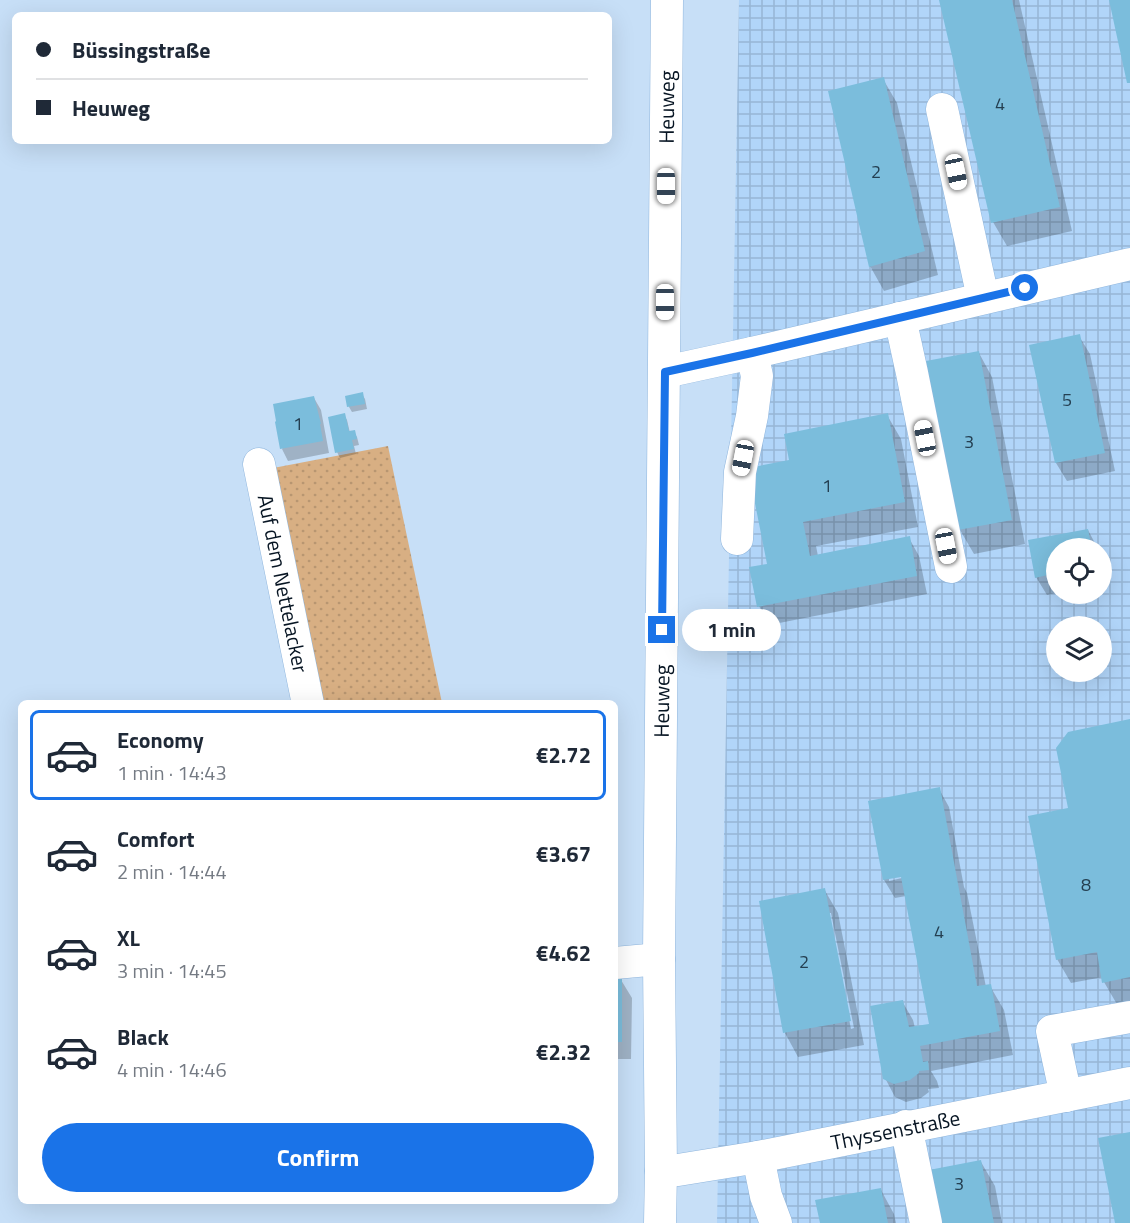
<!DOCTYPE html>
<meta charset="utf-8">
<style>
:root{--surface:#fff;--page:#f6f6f7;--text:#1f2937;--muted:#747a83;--line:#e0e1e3;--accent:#1a73e8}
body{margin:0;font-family:"Titillium Web",sans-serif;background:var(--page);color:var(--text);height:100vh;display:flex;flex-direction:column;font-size:22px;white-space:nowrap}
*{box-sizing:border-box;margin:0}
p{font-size:20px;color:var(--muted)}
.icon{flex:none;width:33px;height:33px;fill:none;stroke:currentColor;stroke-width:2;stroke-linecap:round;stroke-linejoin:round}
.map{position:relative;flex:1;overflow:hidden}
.sheet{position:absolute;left:18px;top:700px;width:600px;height:504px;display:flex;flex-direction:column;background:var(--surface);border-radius:9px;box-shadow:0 6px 24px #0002}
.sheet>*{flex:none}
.guide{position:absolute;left:12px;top:12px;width:600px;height:132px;border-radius:9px;box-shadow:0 6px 24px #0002;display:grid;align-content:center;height:132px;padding:0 24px;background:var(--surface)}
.fabs{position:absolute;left:1046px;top:538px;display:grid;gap:12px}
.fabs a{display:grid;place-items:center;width:66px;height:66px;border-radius:50%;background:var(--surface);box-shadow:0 6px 24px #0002;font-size:30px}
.end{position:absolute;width:27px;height:27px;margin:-14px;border:8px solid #1a73e8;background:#fff;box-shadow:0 0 0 3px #fff}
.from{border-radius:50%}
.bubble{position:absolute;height:42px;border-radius:21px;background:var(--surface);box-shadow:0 6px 24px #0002;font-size:20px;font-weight:700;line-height:42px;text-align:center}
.car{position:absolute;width:18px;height:36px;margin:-18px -9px;border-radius:8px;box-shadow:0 0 4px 2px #0007;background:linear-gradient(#fff 24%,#345 0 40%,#fff 0 76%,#345 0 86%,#fff 0)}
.guide b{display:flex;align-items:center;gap:21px;height:57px;font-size:22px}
.guide b+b{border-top:2px solid var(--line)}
.guide i{width:15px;height:15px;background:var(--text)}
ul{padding:10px 0 0;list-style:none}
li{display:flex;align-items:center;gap:18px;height:90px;margin:0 12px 9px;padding:0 12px;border:3px solid transparent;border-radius:9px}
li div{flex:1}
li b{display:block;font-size:22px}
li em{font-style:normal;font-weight:700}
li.current{border-color:var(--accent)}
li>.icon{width:54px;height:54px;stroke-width:1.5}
.cta{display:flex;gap:12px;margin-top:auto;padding:12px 24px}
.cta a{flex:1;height:69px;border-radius:36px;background:var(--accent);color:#fff;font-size:24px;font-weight:700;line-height:69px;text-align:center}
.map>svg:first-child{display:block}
</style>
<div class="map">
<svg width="1130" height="1223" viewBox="0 0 1130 1223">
<defs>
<pattern id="industrial-grid" width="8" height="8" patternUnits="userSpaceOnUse" patternTransform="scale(1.5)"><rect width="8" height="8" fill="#b1d5f9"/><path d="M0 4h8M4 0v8" fill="none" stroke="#97b6d5"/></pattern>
<pattern id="grass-dots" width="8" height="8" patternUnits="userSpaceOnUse" patternTransform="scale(1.5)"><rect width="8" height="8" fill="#d8af83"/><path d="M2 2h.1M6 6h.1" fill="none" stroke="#b89671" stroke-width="1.8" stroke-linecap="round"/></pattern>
</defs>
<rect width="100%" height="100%" fill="#c7dff7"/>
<path fill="url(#industrial-grid)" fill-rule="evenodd" d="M739 0H1130V1223H717ZM1056 549H1101V594H1056ZM1056 627H1101V672H1056Z"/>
<path fill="url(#grass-dots)" d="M388 446 442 703H315L268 469Z"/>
<path fill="#0003" fill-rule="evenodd" d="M941 0H1019L1072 231 1007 246 993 222Z
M883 79 897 103 938 275 884 291 870 266Z
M1079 336 1090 354 1115 471 1067 481 1056 463 1031 346Z
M979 353 992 377 1025 544 974 554 960 530 927 363Z
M362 394 365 399 367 409 352 412 349 407 347 397Z
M314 398 321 410 329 453 288 461 282 449Z
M344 415 347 420 350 433 354 432 357 437 359 445 354 446 356 454 340 458 337 452Z
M887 415 901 439 918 527 816 546 818 556 909 538 919 556 927 594 769 625 759 606 769 565 790 461Z
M1088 530 1098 549H1056V593L1047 595 1036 577 1029 542Z
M1101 564 1105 584 1101 585Z
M1130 721V1004L1118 1006 1104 982 1103 977 1071 983 1057 959 1069 809Z
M939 789 949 807 964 887 967 893 986 987 990 986 1004 1010 1013 1055 931 1071 937 1081 939 1088 928 1089 929 1092 921 1098 906 1102 895 1097 885 1078 902 1001 913 1020 915 1028 931 1026 906 896 895 898 884 880 870 802ZM902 875V878L889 881V878Z
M824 889 838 913 864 1045 798 1057 785 1033ZM828 913H831L854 1028 851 1029Z
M615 980H621L632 998 631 1059H615Z
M981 1162 995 1186 1002 1223H940Z
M881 1190 894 1214 896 1223H821Z"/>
<path fill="#7bbddc" d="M939 0H1012L1060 207 991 223Z
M1109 0H1130V83H1127Z
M884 77 925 251 869 267 828 91Z
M1080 334 1105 453 1055 463 1029 345Z
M979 351 1012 520 958 530 926 361Z
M363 392 365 404 347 407 345 396Z
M314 396 321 424H320L323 441 280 449 275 422 276 421 273 404Z
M345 413 349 431 355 430 357 439 352 440 354 449 335 453 328 417Z
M888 413 905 502 803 522 810 556 910 536 917 576 757 607 749 567 767 564 748 468 789 460 784 434Z
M1088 529 1092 549H1056V573L1035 578 1028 540Z
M1130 719V977L1102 983 1097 952 1056 960 1028 816 1068 808 1056 748 1068 732Z
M940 787 977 986 991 984 1000 1031 920 1046 923 1062 928 1061 929 1070 919 1071V1073L910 1080 894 1084 883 1079 870 1006 903 1000 909 1027 929 1024 901 877 883 880 868 801Z
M825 888 851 1021 783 1033 759 901Z
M615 978H622V1042H615Z
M1130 1132V1223H1115L1098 1138Z
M981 1160 994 1223H939L929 1170Z
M881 1188 888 1223H820L815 1200Z"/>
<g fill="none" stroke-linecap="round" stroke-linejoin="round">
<g stroke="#90b6dd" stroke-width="33">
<g id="minor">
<path d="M942 109 983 298"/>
<path d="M900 318 912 373 951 567"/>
<path d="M665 372 752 353 1130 264"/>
<path id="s1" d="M259 464 308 704"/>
<path d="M737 539 740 472 752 416 757 376 752 353"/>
<path d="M615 963 659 959"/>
<path d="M1066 1096 1052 1031 1130 1017"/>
<path d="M906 1126 926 1223"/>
<path d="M758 1157 766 1196 776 1223"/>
<path id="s2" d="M661 1171 678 1170 758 1157 1130 1083"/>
<path id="s3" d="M660 1223 661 1171 659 959 667 0"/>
</g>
</g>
<use href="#minor" stroke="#fff" stroke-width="32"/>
</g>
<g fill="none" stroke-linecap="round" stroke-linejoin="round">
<path stroke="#1a73e8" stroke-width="8" d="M662 630 665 372 752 353 1025 288"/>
</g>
<g text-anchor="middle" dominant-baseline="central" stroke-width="4.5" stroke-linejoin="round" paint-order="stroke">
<g font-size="18" fill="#243f51">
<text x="1000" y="103">4</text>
<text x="876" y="171">2</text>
<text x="1067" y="399">5</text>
<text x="298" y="423">1</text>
<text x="969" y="441">3</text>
<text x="827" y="485">1</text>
<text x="1086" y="884">8</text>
<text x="939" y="931">4</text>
<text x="804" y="961">2</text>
<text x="959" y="1183">3</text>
</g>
<g font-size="21" fill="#071523" stroke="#dbebfb">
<text stroke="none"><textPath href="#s3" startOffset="1116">Heuweg</textPath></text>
<text stroke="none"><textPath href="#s1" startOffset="122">Auf dem Nettelacker</textPath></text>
<text stroke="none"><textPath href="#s3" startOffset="522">Heuweg</textPath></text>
<text stroke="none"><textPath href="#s2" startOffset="238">Thyssenstraße</textPath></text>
</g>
</g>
</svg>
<div class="fabs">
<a><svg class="icon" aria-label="locate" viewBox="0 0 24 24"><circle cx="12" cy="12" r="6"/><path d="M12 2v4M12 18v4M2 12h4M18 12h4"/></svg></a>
<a><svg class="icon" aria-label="layers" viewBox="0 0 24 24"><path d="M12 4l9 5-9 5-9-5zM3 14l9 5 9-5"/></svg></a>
</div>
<i class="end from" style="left:1025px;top:288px"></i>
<i class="end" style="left:662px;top:630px"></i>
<div class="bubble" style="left:682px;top:609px;width:99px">1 min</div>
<i class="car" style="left:956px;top:172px;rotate:168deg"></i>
<i class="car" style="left:666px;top:186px;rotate:180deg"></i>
<i class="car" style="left:665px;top:302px;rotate:180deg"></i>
<i class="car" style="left:925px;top:438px;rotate:349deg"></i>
<i class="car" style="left:743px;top:458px;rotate:191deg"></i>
<i class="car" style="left:946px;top:546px;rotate:169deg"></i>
<div class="guide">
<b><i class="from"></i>Büssingstraße</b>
<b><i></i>Heuweg</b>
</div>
<section class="sheet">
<ul>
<li class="current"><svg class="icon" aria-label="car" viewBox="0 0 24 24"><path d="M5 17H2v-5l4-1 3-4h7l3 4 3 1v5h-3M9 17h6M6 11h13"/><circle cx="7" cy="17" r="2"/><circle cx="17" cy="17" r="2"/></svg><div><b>Economy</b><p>1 min · 14:43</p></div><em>€2.72</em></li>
<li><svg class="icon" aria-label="car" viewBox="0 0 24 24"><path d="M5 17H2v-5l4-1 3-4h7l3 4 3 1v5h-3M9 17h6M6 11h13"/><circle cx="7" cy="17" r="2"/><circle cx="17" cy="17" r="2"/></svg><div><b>Comfort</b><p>2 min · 14:44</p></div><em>€3.67</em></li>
<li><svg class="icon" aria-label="car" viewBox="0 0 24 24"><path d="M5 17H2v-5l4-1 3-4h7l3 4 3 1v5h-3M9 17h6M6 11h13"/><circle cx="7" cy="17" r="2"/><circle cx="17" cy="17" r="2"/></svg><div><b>XL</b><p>3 min · 14:45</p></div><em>€4.62</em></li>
<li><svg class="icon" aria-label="car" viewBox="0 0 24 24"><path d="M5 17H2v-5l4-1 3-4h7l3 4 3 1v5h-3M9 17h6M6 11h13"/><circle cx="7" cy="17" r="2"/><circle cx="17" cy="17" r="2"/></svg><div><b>Black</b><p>4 min · 14:46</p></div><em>€2.32</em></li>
</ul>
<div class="cta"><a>Confirm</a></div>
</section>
</div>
